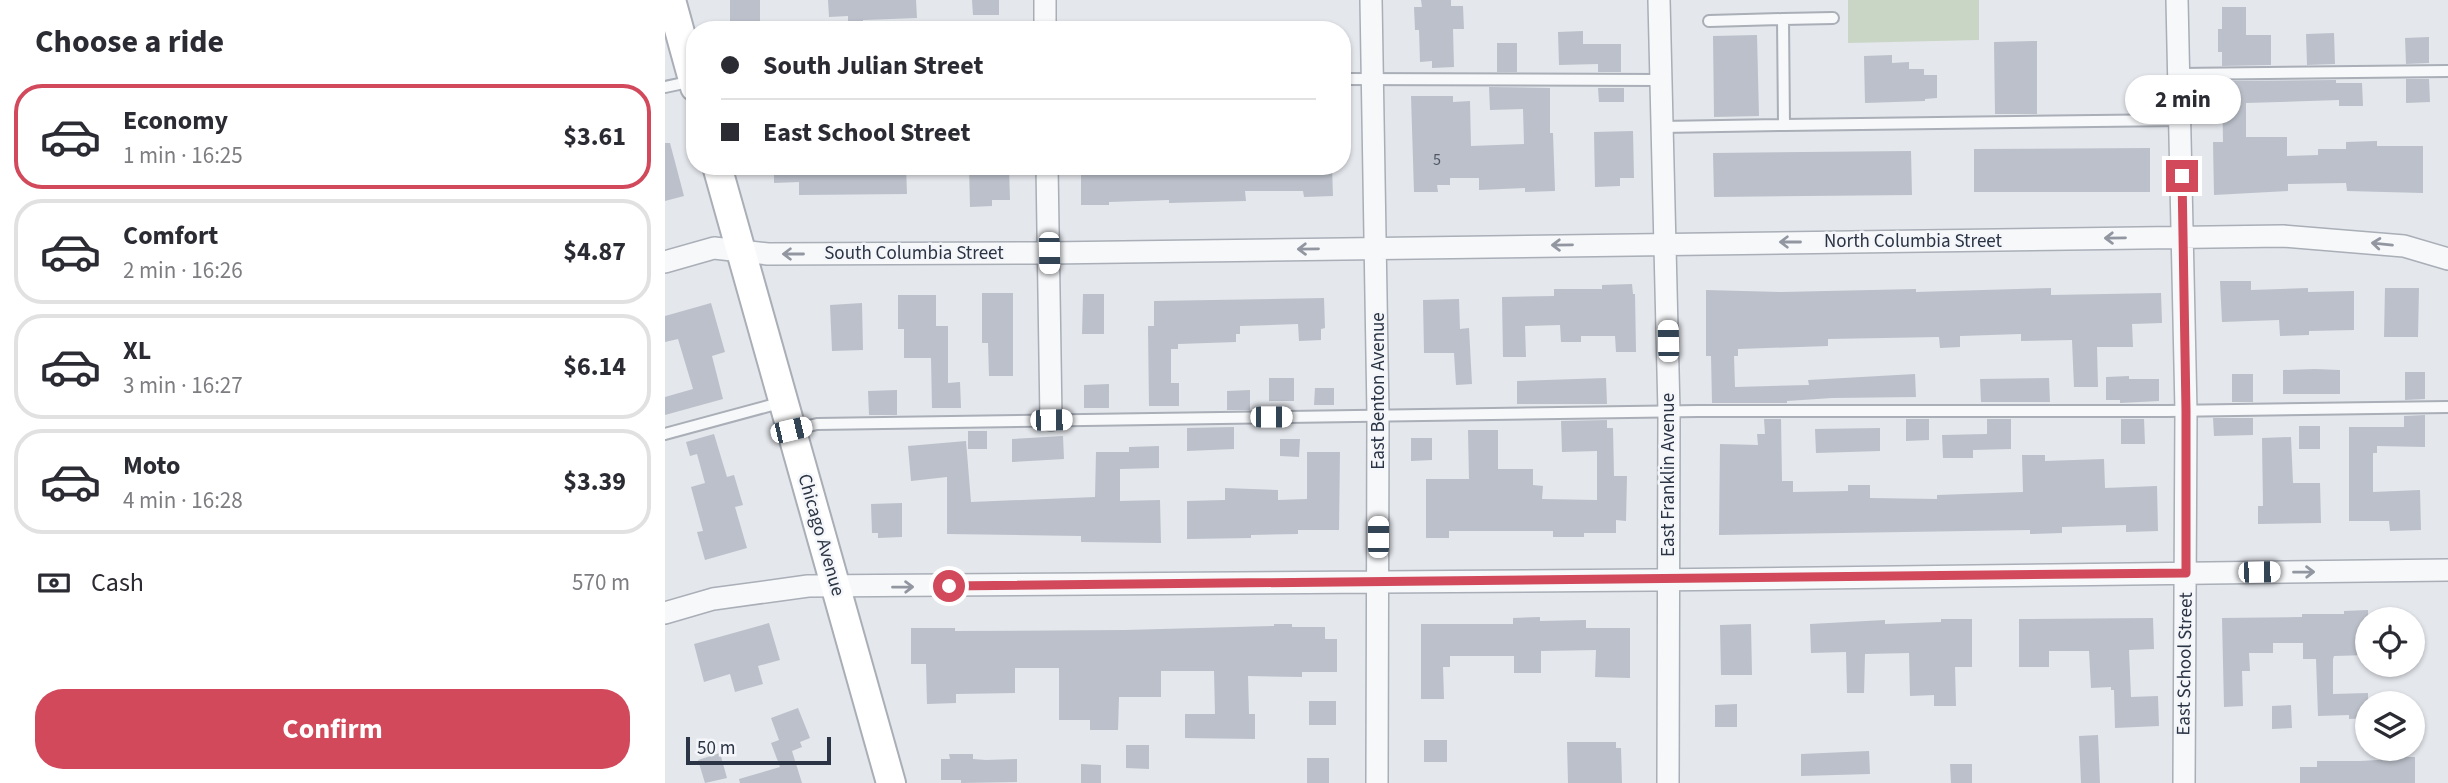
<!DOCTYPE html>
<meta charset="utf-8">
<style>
:root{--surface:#fff;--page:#f2f2f3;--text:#2b2b33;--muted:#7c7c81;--line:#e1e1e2;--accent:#d1495b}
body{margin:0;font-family:"Source Sans 3",sans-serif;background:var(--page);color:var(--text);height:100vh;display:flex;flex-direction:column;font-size:26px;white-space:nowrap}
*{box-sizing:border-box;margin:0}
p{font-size:23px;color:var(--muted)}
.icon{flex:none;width:38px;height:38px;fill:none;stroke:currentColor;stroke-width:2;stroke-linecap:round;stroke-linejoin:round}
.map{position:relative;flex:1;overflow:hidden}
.drawer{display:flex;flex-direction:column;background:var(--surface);width:665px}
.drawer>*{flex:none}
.guide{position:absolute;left:21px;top:21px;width:665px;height:154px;border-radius:28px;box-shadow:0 2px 5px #0004;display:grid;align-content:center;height:154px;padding:0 35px;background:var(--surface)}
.controls{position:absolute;left:1690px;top:607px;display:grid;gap:14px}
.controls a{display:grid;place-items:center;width:70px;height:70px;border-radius:50%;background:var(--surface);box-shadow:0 2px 5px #0004;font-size:35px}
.scale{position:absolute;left:21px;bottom:18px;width:145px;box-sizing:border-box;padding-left:7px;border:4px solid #2b3445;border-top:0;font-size:19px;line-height:24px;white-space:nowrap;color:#2b3445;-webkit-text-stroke:5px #f4f6f9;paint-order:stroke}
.end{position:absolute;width:32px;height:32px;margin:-16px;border:9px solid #d1495b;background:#fff;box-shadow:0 0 0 4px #fff}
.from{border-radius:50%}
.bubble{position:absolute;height:49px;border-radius:24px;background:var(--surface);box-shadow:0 2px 5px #0004;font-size:23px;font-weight:700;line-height:49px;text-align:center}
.car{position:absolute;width:21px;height:42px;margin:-21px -10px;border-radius:9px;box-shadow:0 0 5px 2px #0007;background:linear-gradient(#fff 24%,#345 0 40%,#fff 0 76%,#345 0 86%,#fff 0)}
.guide b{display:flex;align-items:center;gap:24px;height:66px;font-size:26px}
.guide b+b{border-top:2px solid var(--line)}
.guide i{width:18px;height:18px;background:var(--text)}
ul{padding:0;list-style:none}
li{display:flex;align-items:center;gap:21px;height:105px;margin:0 14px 10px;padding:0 21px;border:4px solid var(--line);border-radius:28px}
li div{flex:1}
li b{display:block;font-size:26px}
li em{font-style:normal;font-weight:700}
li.on{border-color:var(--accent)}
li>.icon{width:63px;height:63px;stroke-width:1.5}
h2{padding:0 35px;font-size:32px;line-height:84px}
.pay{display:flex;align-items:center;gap:18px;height:77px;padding:0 35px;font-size:26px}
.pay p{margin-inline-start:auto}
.primary-button{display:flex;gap:14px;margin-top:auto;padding:14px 35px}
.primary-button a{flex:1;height:80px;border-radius:28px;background:var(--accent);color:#fff;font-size:28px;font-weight:700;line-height:80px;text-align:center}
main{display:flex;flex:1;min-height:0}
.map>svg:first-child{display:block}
</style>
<main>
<section class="drawer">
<h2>Choose a ride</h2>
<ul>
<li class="on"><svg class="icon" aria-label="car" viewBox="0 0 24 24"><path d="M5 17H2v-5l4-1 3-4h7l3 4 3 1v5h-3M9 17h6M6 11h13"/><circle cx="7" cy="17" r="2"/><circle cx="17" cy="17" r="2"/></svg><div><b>Economy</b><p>1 min · 16:25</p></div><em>$3.61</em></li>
<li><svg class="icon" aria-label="car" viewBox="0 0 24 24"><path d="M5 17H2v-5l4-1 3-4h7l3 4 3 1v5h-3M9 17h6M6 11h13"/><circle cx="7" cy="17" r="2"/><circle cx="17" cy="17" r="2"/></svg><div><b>Comfort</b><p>2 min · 16:26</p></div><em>$4.87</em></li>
<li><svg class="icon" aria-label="car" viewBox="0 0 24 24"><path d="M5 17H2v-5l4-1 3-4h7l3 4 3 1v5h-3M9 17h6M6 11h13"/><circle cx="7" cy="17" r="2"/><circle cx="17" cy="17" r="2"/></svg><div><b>XL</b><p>3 min · 16:27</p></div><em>$6.14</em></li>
<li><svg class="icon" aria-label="car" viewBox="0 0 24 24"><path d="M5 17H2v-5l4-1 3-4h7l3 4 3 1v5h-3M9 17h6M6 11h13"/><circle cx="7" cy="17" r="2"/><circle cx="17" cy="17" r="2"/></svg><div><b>Moto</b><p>4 min · 16:28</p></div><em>$3.39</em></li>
</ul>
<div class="pay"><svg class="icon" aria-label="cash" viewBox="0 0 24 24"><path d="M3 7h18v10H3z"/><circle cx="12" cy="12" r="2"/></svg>Cash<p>570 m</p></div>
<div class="primary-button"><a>Confirm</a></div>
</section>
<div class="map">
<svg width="1783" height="783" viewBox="0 0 1783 783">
<rect width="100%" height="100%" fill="#e4e7ec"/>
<path fill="#c9d6c5" d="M1183 0H1314V40L1183 43Z"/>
<path fill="#bbc0ca" d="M65 0H95V24L65 25Z
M163 0H251L252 18 198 20V27L183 28V16L164 17Z
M307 0H334V15H308Z
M756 0H786V6H798L799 29H788L789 67 767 68V61L755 62 754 30H750L749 7H757Z
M1557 7H1581V35H1606V65L1557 66V52H1553V29H1557Z
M918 31V44H956V72H933V64L894 65 893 32Z
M1669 33 1670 64 1642 65 1641 34Z
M1092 35 1094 116 1049 117 1048 36Z
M1764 37V63L1741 64 1740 38Z
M1372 41V114H1330L1329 42Z
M832 43H852V72H832Z
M1227 55V63L1244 62V69H1259V75H1272V98L1260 99V101L1200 103 1199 56Z
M1764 79 1765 102 1741 103V79Z
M1671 80V83H1697L1698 106H1674V100L1581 103V137H1622V156L1653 155V149H1681V142L1712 141V146H1758V193L1682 191 1681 183 1623 184V191L1549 195 1548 142H1558L1557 81Z
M824 87 885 88V133H888L890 191 860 192V188L814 190V178H785V185H772L773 192H749L746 96H788V102L805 101 806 146 859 144 858 109 825 110Z
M933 88H959V102H934Z
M968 131 969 178H955V186L930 187 929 132Z
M0 143H5L19 196 0 201Z
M1485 148V192H1309V149Z
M1246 151 1247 195 1049 197 1048 153Z
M109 166H150V174L192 173V167L241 166 242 194 134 195V182L109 183Z
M304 166H344L345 200H327V206L305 207Z
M416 166H667L668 196 639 197 638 191H580L581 201 504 203V200L444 202V205H416Z
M1555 281H1586V290L1643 288V292L1689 291V330L1644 331V335L1615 336 1614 320 1557 322Z
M967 284 968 294H970L971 352H951L950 336H916V342H896L895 325 860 326 861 357H838L837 297 889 296V289H937V285Z
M1386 288V295L1496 293 1497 323 1467 324 1468 347H1432L1433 387H1409L1407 340 1356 341V334L1295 336V347L1275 348 1274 337 1163 339V346L1073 349V356H1069L1070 387 1144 385 1143 380 1250 374 1251 397 1167 398 1122 401V403H1047L1046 356H1041V290L1117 292 1251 289V292Z
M1720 288H1754L1753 337H1719Z
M317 293H348V376H324L323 343H317Z
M418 294H439V334H417Z
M233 295H271V326H283V383L295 382 296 408H267L266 358H239V329H233Z
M659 298 660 328 656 329V340L634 341 633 324 575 326V334H571V342L513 344V349H506V383H514V406H484L483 326H489V301Z
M794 299 795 329 804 328 807 384 791 385 789 353H759L758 300Z
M46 303 60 352 47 356 58 399 0 415V397L28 389 13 339 0 342V316Z
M197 303 198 350 167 351 165 305Z
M1650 369 1675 370V394H1618V370Z
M1740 372H1760V399L1740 400Z
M1567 374H1588V402H1567Z
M1464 376V379H1494V401L1455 403V400H1441V377Z
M604 378H629V401H604Z
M941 378 942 404H852V381Z
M1384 378 1385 402H1316L1315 379Z
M444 384V408H419V385Z
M650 388H669V405H649Z
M232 390V415H204L203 391Z
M585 390V410H562V391Z
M1760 415V447L1712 446V453H1708V492L1755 490 1756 530 1725 531 1724 521H1684V427H1739V416Z
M1548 418H1588V435L1549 436Z
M1099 419H1116L1117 481H1128V492L1183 491V485H1205V498L1272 499V495L1358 492 1357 455H1380V461L1439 459 1440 488 1492 486 1493 531 1461 532V525L1397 527V533L1365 534V530L1054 535 1055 444 1093 445 1092 434H1100Z
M1241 419H1264V440L1241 441Z
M1322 419H1346V449L1308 450V458H1278L1277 435 1322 434Z
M1456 419H1479L1480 444H1456Z
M942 420V428H948L949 476H962L961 521 951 520V533H919V537H888V531H784V538H761V479H804L803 430H833V469H868V485L878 486 877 499 932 500V451L897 452 896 421Z
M1634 426H1655V449H1634Z
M569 427V449L522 451V428Z
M1215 428V451L1151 453 1150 429Z
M303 431H322V449H303Z
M49 434 62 477 69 475 78 505 70 507 82 548 40 560 32 532 38 531 26 487 40 483 32 454 25 456 21 442Z
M398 436 399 459 347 462V439Z
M1626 437 1628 483H1655L1656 523 1593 524V506H1598L1597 438Z
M746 438H767V460L746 461Z
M615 439H635L634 457 615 456Z
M301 441 306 502 430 497 431 452H464V447L494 446V468L455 469V501L495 500 496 543 416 542V536L282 534V477L246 481 243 446Z
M642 452H675L674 530H633V534L586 535V538L522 539V501L560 500V488L613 490V500L642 499Z
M237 503V537L213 538V533H207L206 504Z
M1703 610V655L1669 656 1668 659V694L1703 693V718L1684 719V715L1653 716 1651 659H1638V643H1608V653H1584L1585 671H1577L1578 706 1559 707 1557 618 1637 617V614H1679V611Z
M875 617V621L921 620V628H965V678L930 677 931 650 876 651V673H849V656H785V667H778L779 699H756V624H848V618Z
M1488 618 1489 649 1464 650 1466 697 1493 696 1494 726 1450 728 1449 690H1446V687L1426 688 1424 651H1384V667H1354V619Z
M1276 619H1307V667H1290L1291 706H1269V695L1245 696 1244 653 1200 654 1199 693H1182L1181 652 1146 653 1145 624 1220 620V624L1276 622Z
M104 623 115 660 93 666 98 684 70 692 65 674 39 682 29 644Z
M609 624H627V627H660V639H672V672H637V677L583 676 584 714H590V739L520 738V714H550L549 671H496V697H454L453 730H425V720H394V668H350V693L291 694V703L262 704 261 664H246V628H290V631L460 630 609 626Z
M1086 624 1087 675H1056L1055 625Z
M644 701H671V725H644Z
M1072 704V727H1050V705Z
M1626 705 1627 728 1607 729V706Z
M133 708 145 738 135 742 137 747 127 751 137 783H75L74 779 115 767 106 743 114 740 106 718Z
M1433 735 1435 783H1416L1414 736Z
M759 740H782V762H759Z
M902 742H951V748H956L957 783H903Z
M461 745H484V769L461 768Z
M1204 751 1205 774 1136 776V754Z
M55 753 62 778 40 783 33 760Z
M284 754H308V759L321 760 352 759V782L296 783V780H276V759H285Z
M1731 757H1750V783H1635V767H1652V761H1695L1731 759Z
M642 758H664V783H642Z
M416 764 436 765V783H416Z
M1285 764H1307V783H1286Z"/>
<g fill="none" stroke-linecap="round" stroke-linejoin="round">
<g stroke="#a9aeb7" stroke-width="14">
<path id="service" d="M1118 19 1168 18
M1514 74 1783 71
M677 79 995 80
M0 87 28 81
M1119 125 1515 120
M997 127 1119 125 1118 19 1044 21
M128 430 152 424 1033 411H1502L1783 407
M0 434 118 402"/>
</g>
<g stroke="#a9aeb7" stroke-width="24">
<path id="minor" d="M380 0V30
M706 0 713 415 712 783
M994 0 1004 412 1003 783
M1512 0 1521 411 1519 783
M382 166 386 420
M0 262 49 248 103 254 384 253 1618 236 1739 246 1783 259
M0 613 48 599 143 586 987 580 1783 570"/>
</g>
<g stroke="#a9aeb7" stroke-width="32">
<path id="secondary" d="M6 0 30 87
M52 166 226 783"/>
</g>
<use href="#service" stroke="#f7f8fa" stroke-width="10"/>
<use href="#minor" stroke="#f7f8fa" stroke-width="21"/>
<use href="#secondary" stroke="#fff" stroke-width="28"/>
</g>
<defs><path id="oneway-shaft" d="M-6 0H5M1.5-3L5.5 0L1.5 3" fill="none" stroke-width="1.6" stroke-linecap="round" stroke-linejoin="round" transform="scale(1.75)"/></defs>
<g stroke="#9196a0">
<use href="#oneway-shaft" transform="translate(1450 238) rotate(179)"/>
<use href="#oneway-shaft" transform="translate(1125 242) rotate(180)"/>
<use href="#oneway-shaft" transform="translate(1717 244) rotate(-174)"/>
<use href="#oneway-shaft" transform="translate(897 245) rotate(179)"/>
<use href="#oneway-shaft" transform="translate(643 249) rotate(179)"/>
<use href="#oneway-shaft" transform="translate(128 254) rotate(180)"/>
<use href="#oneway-shaft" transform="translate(1639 572) rotate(-1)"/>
<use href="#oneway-shaft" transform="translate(238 587) rotate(-1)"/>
</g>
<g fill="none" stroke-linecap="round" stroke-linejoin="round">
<path stroke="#d1495b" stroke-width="9" d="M284 586 1521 573V411L1517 176"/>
</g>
<g text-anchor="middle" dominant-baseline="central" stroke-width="5" stroke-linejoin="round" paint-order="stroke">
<g font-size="16" fill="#4f5766">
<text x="772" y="160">5</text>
</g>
<g font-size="19" fill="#2b3445" stroke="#f4f6f9">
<text x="1248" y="241">North Columbia Street</text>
<text x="249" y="253">South Columbia Street</text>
<text transform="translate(713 391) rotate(-90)">East Benton Avenue</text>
<text transform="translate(1003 475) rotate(-90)">East Franklin Avenue</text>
<text transform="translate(156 535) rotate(74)">Chicago Avenue</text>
<text transform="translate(1520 664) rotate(-89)">East School Street</text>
</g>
</g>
</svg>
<div class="controls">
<a><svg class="icon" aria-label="locate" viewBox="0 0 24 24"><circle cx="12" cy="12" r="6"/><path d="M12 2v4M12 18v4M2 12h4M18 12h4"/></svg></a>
<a><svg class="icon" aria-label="layers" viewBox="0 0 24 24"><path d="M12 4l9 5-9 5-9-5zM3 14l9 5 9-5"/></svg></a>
</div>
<div class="scale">50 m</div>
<i class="end from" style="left:284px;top:586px"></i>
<i class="end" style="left:1517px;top:176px"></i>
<div class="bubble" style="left:1460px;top:75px;width:116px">2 min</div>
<i class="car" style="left:384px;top:253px;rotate:179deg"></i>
<i class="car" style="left:1003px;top:341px;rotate:359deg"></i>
<i class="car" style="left:606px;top:417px;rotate:90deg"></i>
<i class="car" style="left:386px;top:420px;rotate:89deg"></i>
<i class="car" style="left:126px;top:430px;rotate:77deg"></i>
<i class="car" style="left:713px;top:537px;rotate:0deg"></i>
<i class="car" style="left:1594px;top:572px;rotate:89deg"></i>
<div class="guide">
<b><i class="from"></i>South Julian Street</b>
<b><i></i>East School Street</b>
</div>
</div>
</main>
